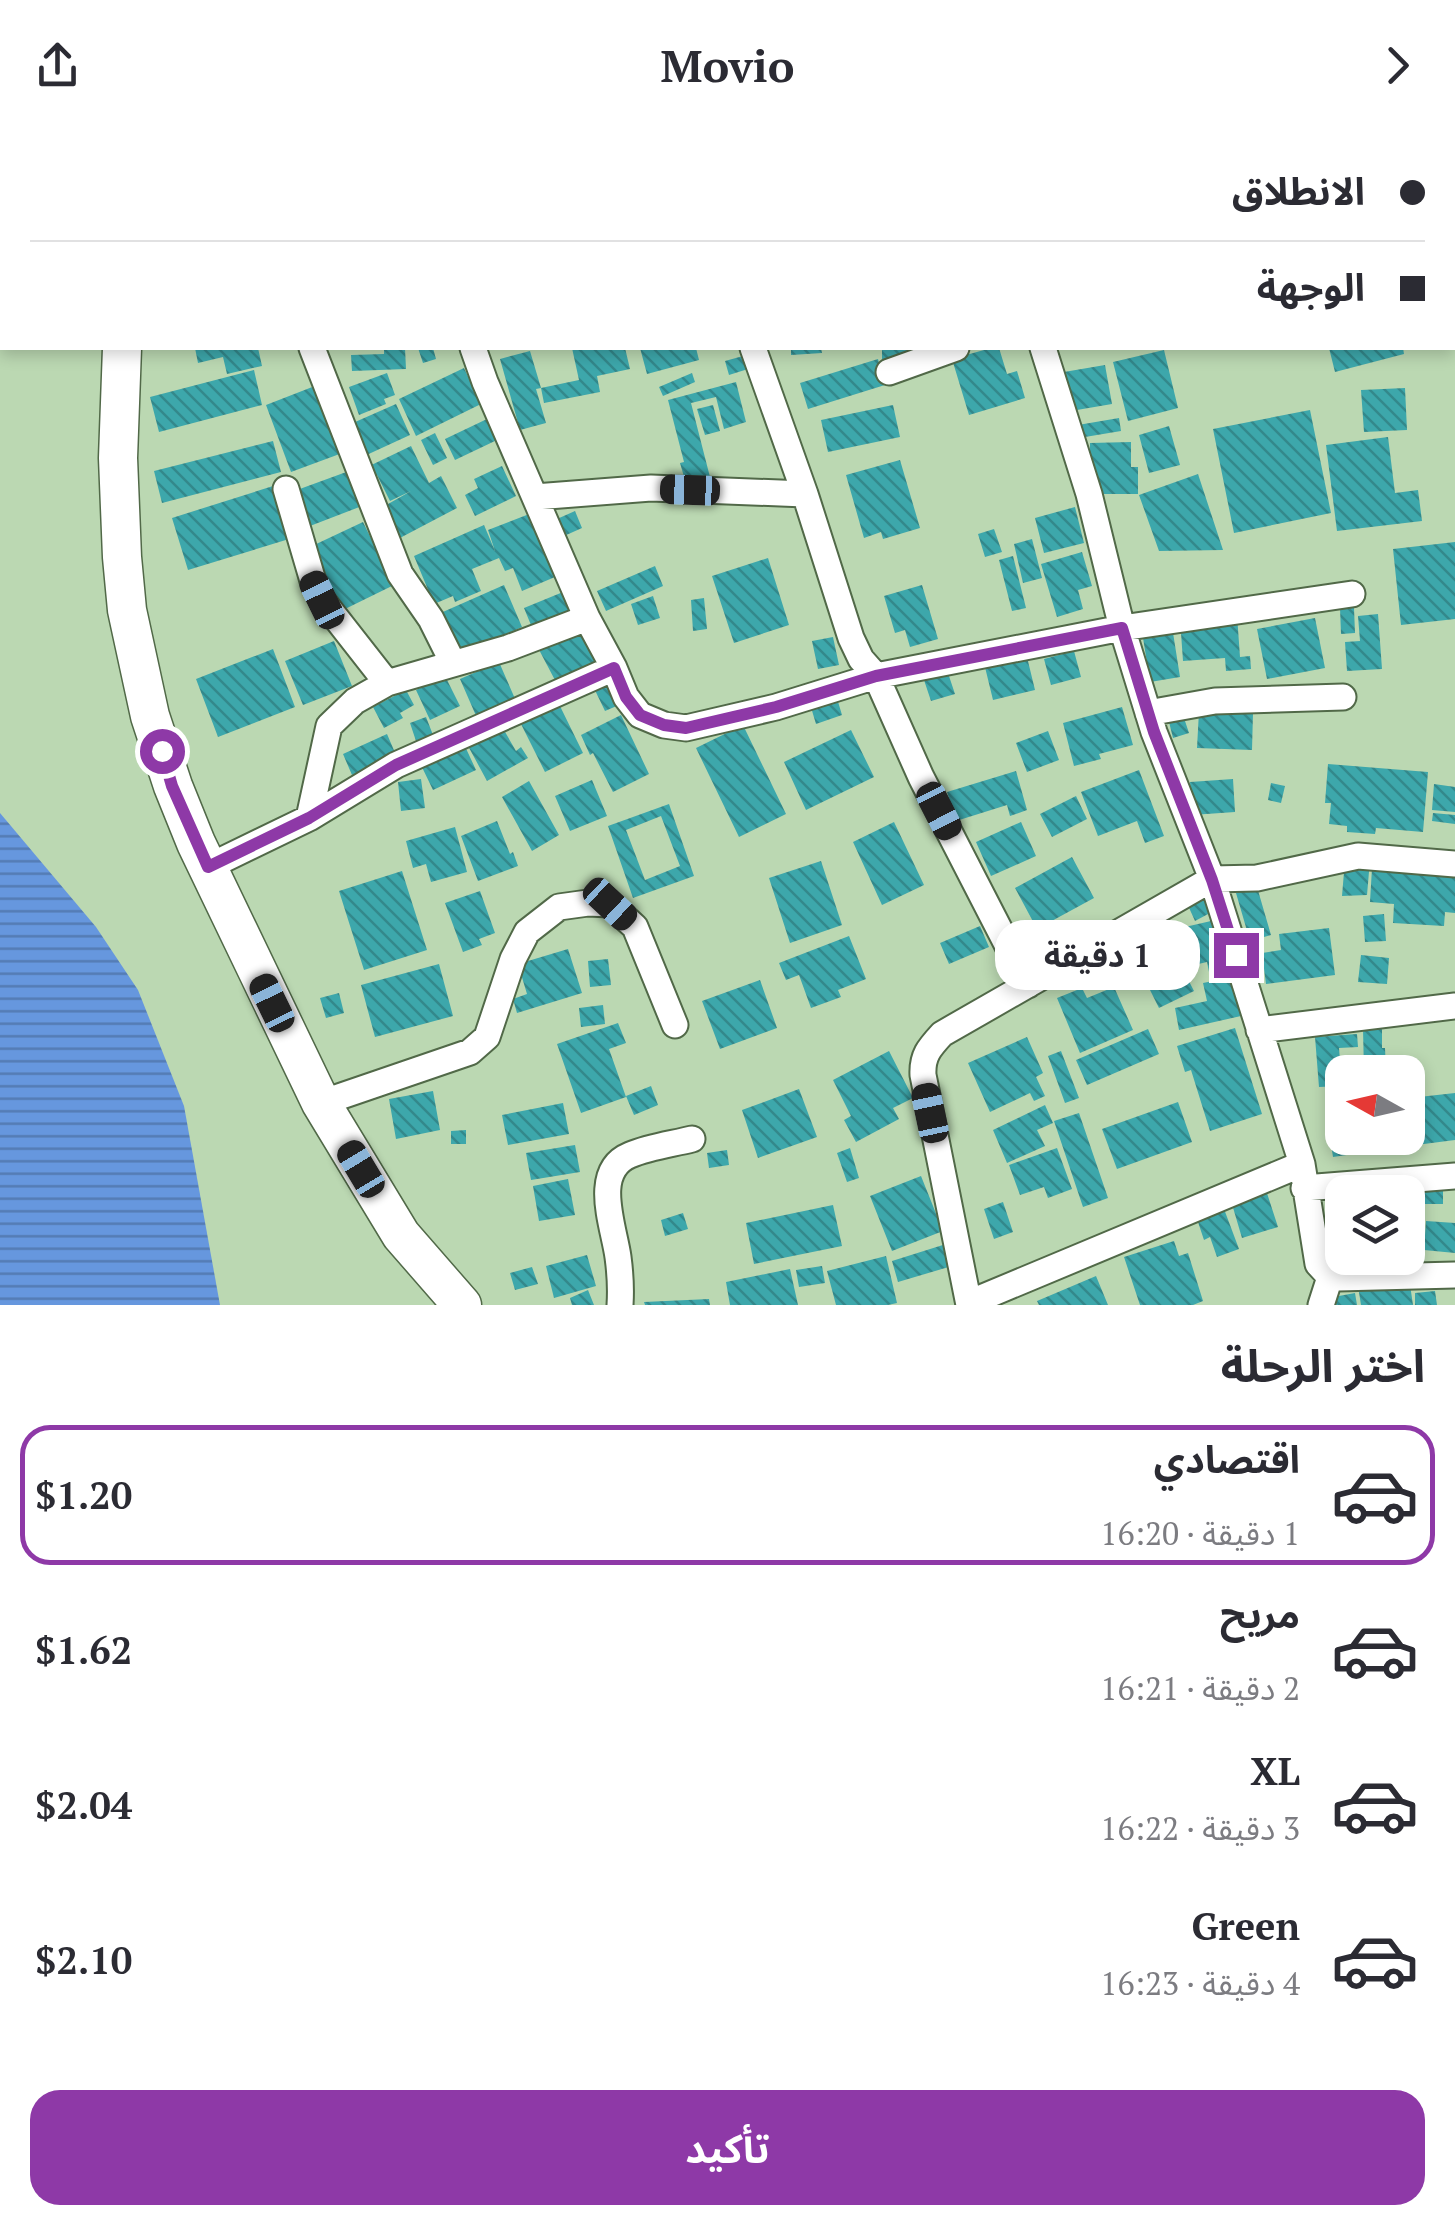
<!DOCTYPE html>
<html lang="ar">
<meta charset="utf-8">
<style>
:root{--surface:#fff;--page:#f7f7f7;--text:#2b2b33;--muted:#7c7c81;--line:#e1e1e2;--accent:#8e39a7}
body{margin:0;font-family:"PT Serif","Noto Sans Arabic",serif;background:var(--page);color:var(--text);direction:rtl;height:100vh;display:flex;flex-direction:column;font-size:38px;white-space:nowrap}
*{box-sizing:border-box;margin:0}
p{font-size:32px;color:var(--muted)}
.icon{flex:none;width:55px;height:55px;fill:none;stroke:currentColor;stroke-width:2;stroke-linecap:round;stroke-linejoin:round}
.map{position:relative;height:1175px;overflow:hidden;direction:ltr}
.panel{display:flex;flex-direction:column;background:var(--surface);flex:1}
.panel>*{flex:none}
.banner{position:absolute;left:0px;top:0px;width:1455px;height:220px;box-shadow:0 5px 15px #0003;direction:rtl;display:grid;align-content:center;height:220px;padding:0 30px;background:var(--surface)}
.needle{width:65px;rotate:278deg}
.tools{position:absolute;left:1325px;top:925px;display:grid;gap:20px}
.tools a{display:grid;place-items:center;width:100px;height:100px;border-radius:20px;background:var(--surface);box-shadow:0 5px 15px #0003;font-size:50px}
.end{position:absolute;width:45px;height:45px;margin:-22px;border:12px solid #8e39a7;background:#fff;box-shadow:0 0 0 5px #fff}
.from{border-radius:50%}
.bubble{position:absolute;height:70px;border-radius:30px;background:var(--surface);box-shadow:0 5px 15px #0003;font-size:32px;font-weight:700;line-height:70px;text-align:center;direction:rtl}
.car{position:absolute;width:30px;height:60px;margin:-30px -15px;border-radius:12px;box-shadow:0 0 8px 2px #0007;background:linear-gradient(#222 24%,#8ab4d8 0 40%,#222 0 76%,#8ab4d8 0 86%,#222 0)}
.banner b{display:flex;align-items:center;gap:35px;height:95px;font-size:38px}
.banner b+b{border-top:2px solid var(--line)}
.banner i{width:25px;height:25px;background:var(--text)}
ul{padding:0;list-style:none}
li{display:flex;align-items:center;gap:30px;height:140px;margin:0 20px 15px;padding:0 10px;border:5px solid transparent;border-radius:30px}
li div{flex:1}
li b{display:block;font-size:38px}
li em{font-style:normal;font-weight:700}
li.active{border-color:var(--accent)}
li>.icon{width:90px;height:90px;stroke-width:1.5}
h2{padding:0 30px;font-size:45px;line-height:120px}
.action{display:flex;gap:20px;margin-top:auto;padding:20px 30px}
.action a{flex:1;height:115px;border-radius:30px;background:var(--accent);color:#fff;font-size:40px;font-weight:700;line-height:115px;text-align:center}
header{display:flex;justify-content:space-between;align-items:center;height:130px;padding:0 30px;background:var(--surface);font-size:45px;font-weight:700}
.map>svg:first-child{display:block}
</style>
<header><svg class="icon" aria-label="forward" viewBox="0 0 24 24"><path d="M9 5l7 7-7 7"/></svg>Movio<svg class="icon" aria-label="share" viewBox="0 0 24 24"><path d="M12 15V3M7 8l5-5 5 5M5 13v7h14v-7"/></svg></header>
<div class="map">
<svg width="1455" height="1175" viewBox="0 0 1455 1175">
<defs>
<pattern id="water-rules" width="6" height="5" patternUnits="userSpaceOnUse" patternTransform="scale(2.5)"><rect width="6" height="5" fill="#6697de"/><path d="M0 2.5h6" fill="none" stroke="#547cb4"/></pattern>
<pattern id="building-back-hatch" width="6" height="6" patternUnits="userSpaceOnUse" patternTransform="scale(2.5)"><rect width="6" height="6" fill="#3da7ab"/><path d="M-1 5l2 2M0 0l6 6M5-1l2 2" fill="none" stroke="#33888b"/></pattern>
</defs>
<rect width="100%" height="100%" fill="#bbd8b2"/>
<path fill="url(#water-rules)" d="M0 683 96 797 138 860 184 976 220 1175H0Z"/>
<path fill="url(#building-back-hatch)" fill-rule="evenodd" d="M195 218H258L262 236 227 244 223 227 198 233Z
M384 218H405L406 239 352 241 351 225 384 224Z
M418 218H433L436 229 423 233Z
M572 218H625L630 239 597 246 600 262 544 273 541 258 579 250Z
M640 218H696L699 230 647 244Z
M791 218H821L822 223 791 225Z
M882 218H913V229H882Z
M991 218H999L1007 244 1017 241 1025 268 969 285 952 229Z
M1329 218H1403L1404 224 1335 242Z
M1164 220 1178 278 1128 291 1113 232Z
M530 221 541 258 536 259 546 293 520 300 500 229Z
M743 226 748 239 729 245 725 231Z
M878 229 885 255 808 279 800 253Z
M1105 235 1112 274 1071 281 1064 242Z
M464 238 481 274 416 306 399 269Z
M254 240 262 275 159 302 150 267Z
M387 243 395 265 384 269 386 274 359 285 349 257Z
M692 243 695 252 663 266 659 257Z
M736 252 746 292 724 299 716 267 691 273 711 351 687 357 680 333 684 332 668 270Z
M320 254 345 322 291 342 266 275Z
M1405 258 1407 300 1364 302 1361 260Z
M396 274 410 305 360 328 346 296Z
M713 275 720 301 705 305 697 279Z
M893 275 900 307 828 322 821 290Z
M1310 280 1331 383 1234 403 1213 299Z
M1119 288 1121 301 1079 308 1078 295Z
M487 289 497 310 455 330 445 309Z
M1169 296 1180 335 1149 343 1139 305Z
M435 303 447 328 433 335 421 310Z
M1388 307 1395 363 1418 360 1422 391 1337 401 1326 315Z
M273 311 281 342 162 373 154 341Z
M1131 312V337H1138V364H1090V313Z
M411 316 429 353 441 346 457 378 398 409 381 378 411 361 390 371 377 345 366 350 361 340Z
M900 330 920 398 883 409 881 402 864 408 846 345Z
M502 336 516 366 475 386 465 365 478 358 474 349Z
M349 341 362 376 310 396 297 360Z
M1198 344 1223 420 1159 421 1139 365Z
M273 356 289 409 188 440 172 388Z
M1075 377 1084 413 1044 423 1035 388Z
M537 381 562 444 522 461 513 438 505 441 499 428 472 439 481 461 455 472 453 466 434 474 414 426 484 395 495 421 488 400Z
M575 381 582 398 564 406 557 389Z
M363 392 394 455 343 480 312 416Z
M994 399 1002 422 985 427 978 404Z
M1032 409 1042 448 1023 453 1014 414Z
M1455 412V489L1401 495 1393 419Z
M1082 422 1092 456 1078 460 1083 479 1057 487 1041 434Z
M1013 426 1026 478 1012 481 999 430Z
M768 428 789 495 734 513 712 446Z
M655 436 663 456 606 481 597 461Z
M504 455 522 497 454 527 436 485Z
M922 455 938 509 910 517 905 500 895 503 884 466Z
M563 462 572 484 533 500 524 478Z
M653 466 660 488 638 495 631 474Z
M704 468 707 499 693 501 691 470Z
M1340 478H1354L1355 503 1341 504Z
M1378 484 1382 539 1347 541 1345 512 1360 511 1358 486Z
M1237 485 1240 527 1250 526 1251 539 1226 541 1225 528 1183 531 1180 489Z
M1315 488 1325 538 1267 549 1257 499Z
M1171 490 1180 547 1150 552 1141 495Z
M583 499 599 532 557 554 536 514Z
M833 507 839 535 818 539 812 511Z
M334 511 352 556 303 575 285 531Z
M273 519 295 577 218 607 196 549Z
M1074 521 1081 547 1051 555 1044 529Z
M1026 523 1035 560 993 570 984 533Z
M499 532 516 571 477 588 460 549Z
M947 540 955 564 931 571 923 547Z
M445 546 460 576 430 590 416 560Z
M605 547 619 575 605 581 592 554Z
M406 560 414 575 400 583 403 588 384 598 373 577Z
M836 565 842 585 816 594 810 574Z
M557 570 583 623 545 642 519 590Z
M1122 577 1133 615 1099 624 1101 629 1074 636 1063 593Z
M1199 581 1253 583 1252 620 1197 618Z
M621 585 649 644 613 662 593 623 590 625 581 605Z
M426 587 433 605 416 611 410 593Z
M1184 588 1189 603 1173 608 1169 592Z
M501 595 516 621 521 617 528 628 487 651 467 614Z
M743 595 786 684 739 707 696 618Z
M851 600 874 647 806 680 784 632Z
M1048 601 1059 630 1027 642 1016 613Z
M387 604 396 625 352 645 343 624Z
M463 612 476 640 433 660 420 633Z
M1328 634 1428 642 1423 702 1376 698 1375 704 1347 702V696L1329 694 1331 673H1325Z
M1139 640 1164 706 1145 713 1137 691 1098 706 1081 662Z
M1016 641 1027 680 1010 686 1007 675 956 691 947 662Z
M421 649 425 678 401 681 398 652Z
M1233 649 1235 682 1192 685 1190 652Z
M592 650 607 686 570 701 555 666Z
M529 651 559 705 532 721 502 667Z
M1271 653 1285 656 1281 673 1268 670Z
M1434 654 1455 657V682L1432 680Z
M1076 666 1087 689 1052 707 1040 684Z
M669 674 694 746 633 768 608 696ZM661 686 680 736 645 750 626 700Z
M1433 683 1455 685V694L1432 691Z
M497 691 510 724 513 722 518 736 478 751 461 706Z
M894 692 924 755 882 775 853 712Z
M1021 692 1036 726 991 746 976 712Z
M455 697 467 742 431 752 426 734 413 738 406 711Z
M1072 727 1094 768 1037 799 1015 758Z
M1345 730H1370L1367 765 1342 766Z
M821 731 842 795 790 813 769 748Z
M1372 738 1455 744V783L1445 782 1444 796 1393 793 1394 774 1370 772Z
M402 741 427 820 364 840 339 761Z
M1257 757 1271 805 1250 811 1236 763Z
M480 761 495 803 479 809 482 815 463 822 445 773Z
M1201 764 1210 783 1195 791 1186 771Z
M1384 784 1386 811 1365 812 1363 786Z
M1165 787 1184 827 1178 830 1194 861 1159 878 1124 808Z
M1211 791 1223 844 1210 847 1207 832 1194 835 1185 797Z
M980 796 989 817 949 834 940 813Z
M1329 798 1335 845 1266 854 1262 823 1281 820 1279 804Z
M849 806 866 849 838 860 841 867 811 878 799 845 786 850 779 833Z
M1097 816 1109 838 1071 858 1059 837Z
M568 819 582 863 517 883 513 869 527 864 518 834Z
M1361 825 1389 828 1387 854 1358 852Z
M608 829 611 855 590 857 588 831Z
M439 834 453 886 375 907 361 855Z
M1233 847 1241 886 1179 900 1175 878 1207 871 1203 853Z
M760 850 777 898 720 919 702 871Z
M1114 857 1133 900 1080 923 1057 868 1082 858 1087 868Z
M339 863 344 883 326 888 320 868Z
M603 875 605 894 581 897 579 878Z
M618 893 626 913 609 919 626 967 581 983 557 914Z
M1235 898 1262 984 1210 1001 1191 940 1185 942 1177 916Z
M1148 899 1159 924 1087 955 1076 930Z
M1363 899H1382V918H1385L1386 941 1383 942H1364Z
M1357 904 1358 917 1339 918 1342 956 1319 957 1315 907Z
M1027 907 1043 943 1036 947 1045 966 1034 971 1030 963 990 982 968 933Z
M889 921 913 968 893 978 899 989 856 1012 844 990 851 986 833 950Z
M1061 921 1079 968 1065 973 1048 926Z
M651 956 658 975 634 985 626 966Z
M799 959 817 1007 758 1028 742 980Z
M433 961 440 1000 396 1009 389 969Z
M1455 963V1010L1416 1015 1410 968Z
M1342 970V1008H1372L1374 1021 1333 1027 1328 995 1335 993 1331 971Z
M1178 972 1192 1012 1117 1039 1102 999Z
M563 973 569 1004 508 1015 502 985Z
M1045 975 1053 993 1037 1000 1045 1016 1007 1033 993 1000Z
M1079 983 1108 1068 1083 1077 1054 991Z
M466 1000V1014H451V1001Z
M575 1015 580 1042 531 1050 526 1023Z
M850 1018 859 1048 847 1052 837 1023Z
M1057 1018 1072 1059 1048 1068 1044 1057 1020 1065 1009 1035Z
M727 1020 729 1035 709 1038 707 1023Z
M921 1046 943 1101 892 1121 870 1066Z
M568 1049 575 1085 539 1091 533 1056Z
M1264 1054 1278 1097 1242 1108 1229 1064Z
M1443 1055V1074H1409V1056Z
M1003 1072 1013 1102 994 1109 984 1079Z
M833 1075 842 1116 754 1134 746 1093Z
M1224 1079 1239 1119 1217 1127 1210 1107 1204 1110 1197 1089Z
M683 1083 688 1099 665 1106 661 1090Z
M1426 1091 1455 1093V1123L1424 1120Z
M1322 1094 1342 1096V1120L1321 1118Z
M1174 1111 1179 1126 1188 1123 1203 1171 1193 1175H1140L1124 1127Z
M946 1114 952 1136 898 1152 892 1131Z
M587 1125 596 1156 554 1168 546 1136Z
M886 1126 897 1173 888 1175H836L827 1141Z
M822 1136 825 1153 799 1157 796 1140Z
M532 1137 538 1154 515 1160 510 1143Z
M790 1139 798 1175H730L726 1152Z
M1096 1146 1108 1175H1039L1037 1171Z
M1409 1148 1413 1175H1361L1358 1156Z
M588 1160 594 1175H572L570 1168Z
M1435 1161 1437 1175H1415V1163Z
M1355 1163 1357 1175H1329L1328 1168Z
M709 1169 710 1175H645L644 1172Z"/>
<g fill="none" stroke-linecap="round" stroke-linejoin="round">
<g stroke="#516948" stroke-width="29">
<path id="street" d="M689 0V2
M960 0 961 2
M1314 0 1315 2
M545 2 555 0
M312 218 400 444 431 489 453 533
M473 218 485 252 587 488 614 538 626 567 640 585 664 595 686 598 776 577 876 546 1122 498 1352 464
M753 218 805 364 851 508 861 529 876 546 921 647 1028 855
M1043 218 1089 364 1122 498 1154 602 1212 749 1302 1034 1318 1134 1330 1147 1338 1148 1455 1145
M889 242 956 218
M286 359 313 451 322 470 387 553
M535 367 651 358 805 364
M1148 583 1215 571 1343 567
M309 688 329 596 355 571 387 553 508 518 587 488
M208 737 309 688 396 635 614 538
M1259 900 1455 876
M321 973 470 922 487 907 513 829 527 802 559 777 588 773 610 774 635 797 675 895
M1304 1058 1455 1046
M969 1173 1302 1034
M620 1175C621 1160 620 1142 618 1127 614 1097 591 1041 630 1025 649 1017 672 1014 692 1009
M969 1175 923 945C922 926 929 918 942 904L1212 749 1257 748 1358 726 1455 734
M1321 1175 1330 1147"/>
</g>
<g stroke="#516948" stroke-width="41">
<path id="secondary" d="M99 0V2
M122 218 118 328 122 427 127 480 150 586 173 656 196 713 321 973 401 1105 462 1175"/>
</g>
<use href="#street" stroke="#fff" stroke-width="25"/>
<use href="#secondary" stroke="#fff" stroke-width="38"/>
</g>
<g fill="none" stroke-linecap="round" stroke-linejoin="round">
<path stroke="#8e39a7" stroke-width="12" d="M162 621 172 656 208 737 309 688 396 635 614 538 626 567 640 585 664 595 686 598 776 577 876 546 1122 498 1154 602 1212 750 1236 825"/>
</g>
</svg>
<div class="tools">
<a><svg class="needle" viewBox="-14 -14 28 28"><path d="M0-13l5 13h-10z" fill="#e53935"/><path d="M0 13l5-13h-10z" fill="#7c7c81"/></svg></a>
<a><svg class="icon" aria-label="layers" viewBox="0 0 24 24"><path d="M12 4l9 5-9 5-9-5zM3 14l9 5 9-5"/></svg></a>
</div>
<i class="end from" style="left:162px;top:621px"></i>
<i class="end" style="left:1236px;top:825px"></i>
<div class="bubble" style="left:995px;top:790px;width:205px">1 دقيقة</div>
<i class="car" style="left:690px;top:360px;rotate:272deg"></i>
<i class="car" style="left:322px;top:470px;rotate:334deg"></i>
<i class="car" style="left:939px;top:681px;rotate:153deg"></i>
<i class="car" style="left:610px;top:774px;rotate:133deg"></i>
<i class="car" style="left:272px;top:873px;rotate:334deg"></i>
<i class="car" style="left:930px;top:983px;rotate:348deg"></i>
<i class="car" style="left:361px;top:1039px;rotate:329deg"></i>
<div class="banner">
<b><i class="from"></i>الانطلاق</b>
<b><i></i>الوجهة</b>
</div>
</div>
<section class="panel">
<h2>اختر الرحلة</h2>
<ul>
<li class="active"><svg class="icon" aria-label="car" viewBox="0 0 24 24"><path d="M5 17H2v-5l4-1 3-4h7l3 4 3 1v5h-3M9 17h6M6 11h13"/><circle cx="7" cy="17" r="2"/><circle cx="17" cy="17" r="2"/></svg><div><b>اقتصادي</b><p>1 دقيقة · 16:20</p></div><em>$1.20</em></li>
<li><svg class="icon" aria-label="car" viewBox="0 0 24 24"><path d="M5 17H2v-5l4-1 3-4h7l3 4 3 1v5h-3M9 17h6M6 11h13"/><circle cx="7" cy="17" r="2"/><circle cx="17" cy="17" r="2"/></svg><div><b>مريح</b><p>2 دقيقة · 16:21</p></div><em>$1.62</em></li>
<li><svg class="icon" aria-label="car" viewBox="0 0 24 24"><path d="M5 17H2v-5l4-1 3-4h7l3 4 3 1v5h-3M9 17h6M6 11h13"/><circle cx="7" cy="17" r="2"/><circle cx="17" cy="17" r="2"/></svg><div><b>XL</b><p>3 دقيقة · 16:22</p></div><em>$2.04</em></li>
<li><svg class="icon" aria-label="car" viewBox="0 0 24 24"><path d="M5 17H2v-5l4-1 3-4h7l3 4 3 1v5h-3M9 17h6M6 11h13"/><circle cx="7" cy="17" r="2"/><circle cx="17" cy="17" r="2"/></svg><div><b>Green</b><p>4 دقيقة · 16:23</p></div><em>$2.10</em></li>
</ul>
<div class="action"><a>تأكيد</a></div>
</section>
